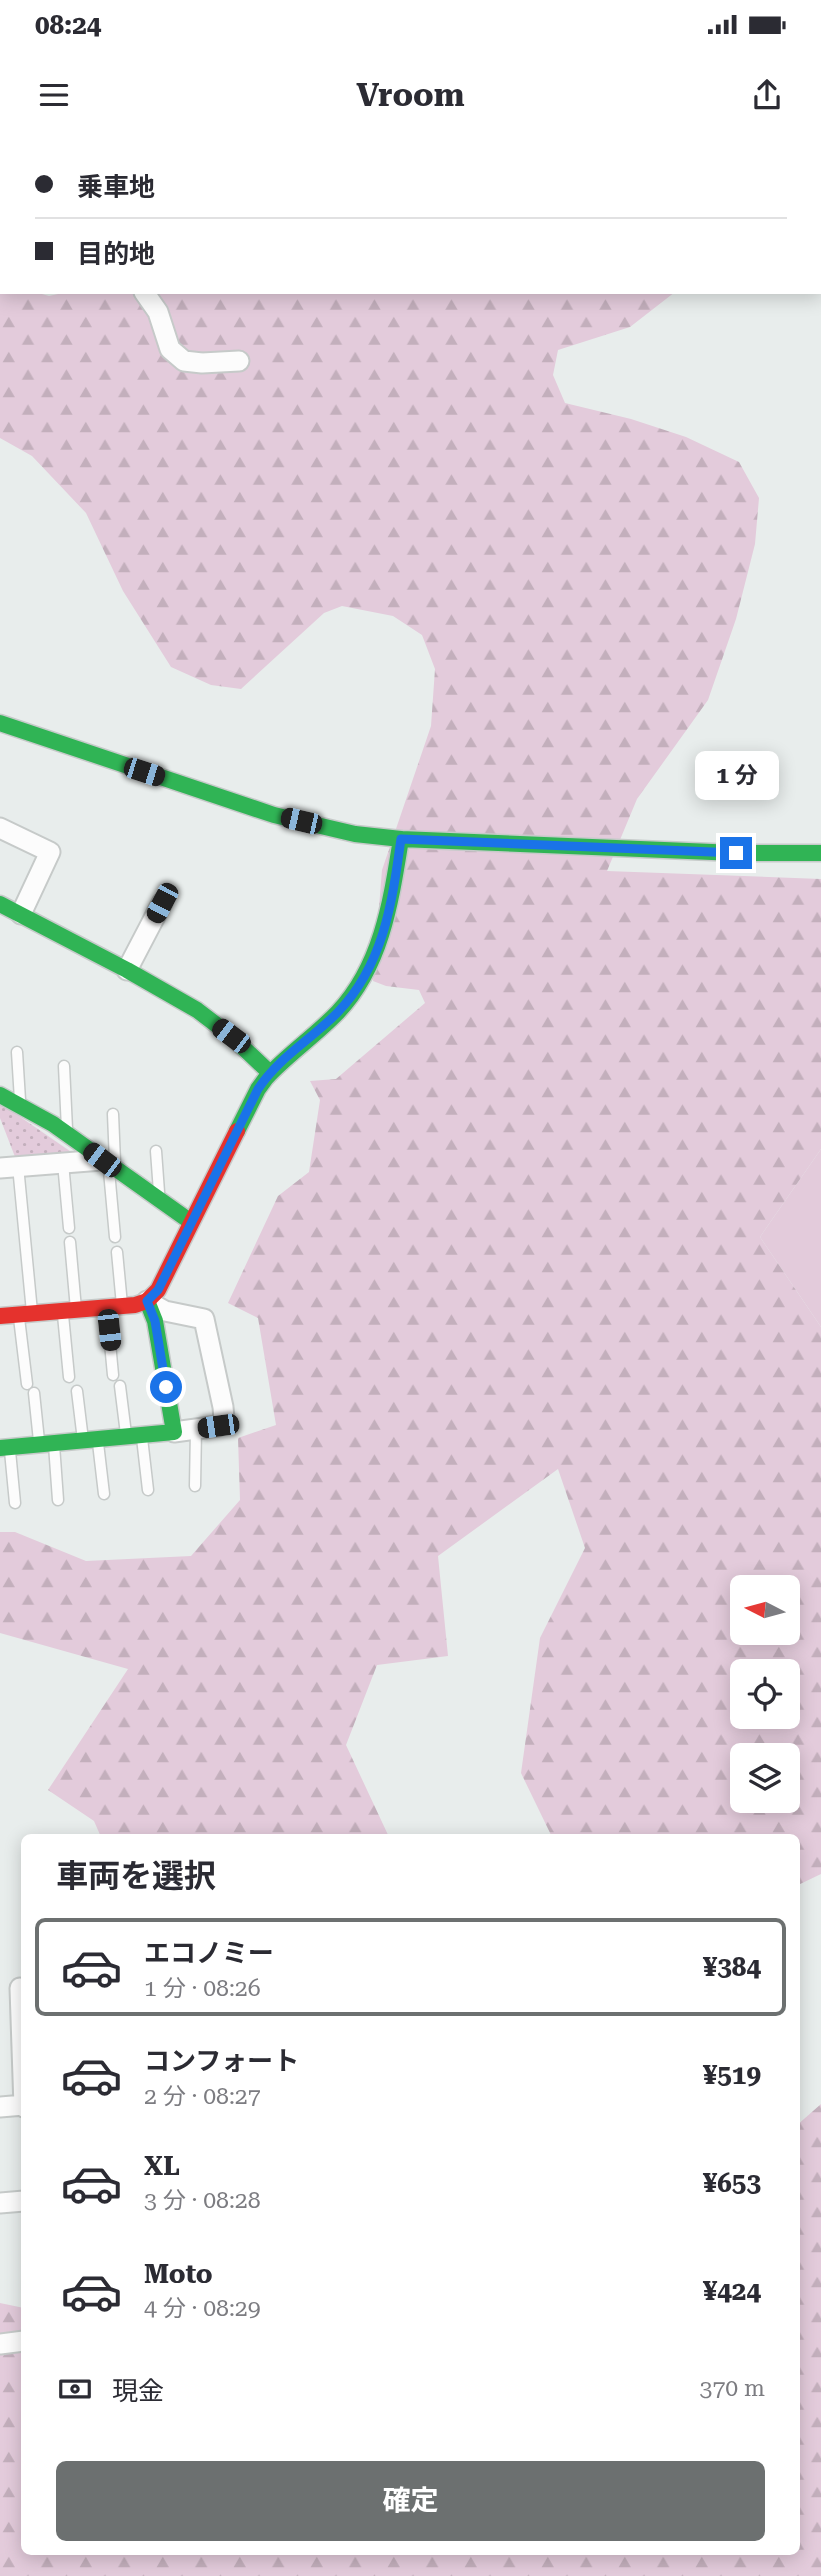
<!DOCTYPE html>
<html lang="ja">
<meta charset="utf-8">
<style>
:root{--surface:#fff;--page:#f2f2f3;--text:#2b2b33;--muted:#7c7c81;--line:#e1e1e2;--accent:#6c7070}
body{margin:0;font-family:"Roboto Serif","Noto Sans JP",serif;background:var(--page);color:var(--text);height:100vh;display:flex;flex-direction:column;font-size:26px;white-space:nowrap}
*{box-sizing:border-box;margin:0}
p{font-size:23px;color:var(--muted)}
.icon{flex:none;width:38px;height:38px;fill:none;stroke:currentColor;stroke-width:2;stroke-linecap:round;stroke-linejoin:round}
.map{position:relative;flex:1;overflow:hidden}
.sheet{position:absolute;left:21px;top:1694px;width:779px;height:721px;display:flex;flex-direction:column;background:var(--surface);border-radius:10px;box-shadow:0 4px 18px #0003}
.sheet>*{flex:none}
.banner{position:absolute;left:0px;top:0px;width:822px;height:154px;box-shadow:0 4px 18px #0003;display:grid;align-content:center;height:154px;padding:0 35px;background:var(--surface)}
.needle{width:46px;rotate:276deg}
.fabs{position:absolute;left:730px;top:1435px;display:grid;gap:14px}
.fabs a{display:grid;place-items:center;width:70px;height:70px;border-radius:10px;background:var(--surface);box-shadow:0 4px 18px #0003;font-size:35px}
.end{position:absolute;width:32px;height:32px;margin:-16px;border:9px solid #1a73e8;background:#fff;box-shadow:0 0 0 4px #fff}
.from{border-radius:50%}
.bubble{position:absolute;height:49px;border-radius:10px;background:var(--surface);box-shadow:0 4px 18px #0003;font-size:23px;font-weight:700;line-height:49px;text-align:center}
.car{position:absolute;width:21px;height:42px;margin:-21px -10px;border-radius:9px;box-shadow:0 0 5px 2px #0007;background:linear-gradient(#222 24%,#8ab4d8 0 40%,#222 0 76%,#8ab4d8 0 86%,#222 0)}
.banner b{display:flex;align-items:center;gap:24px;height:66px;font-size:26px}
.banner b+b{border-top:2px solid var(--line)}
.banner i{width:18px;height:18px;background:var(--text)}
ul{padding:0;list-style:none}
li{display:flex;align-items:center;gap:21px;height:98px;margin:0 14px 10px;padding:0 21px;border:4px solid transparent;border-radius:10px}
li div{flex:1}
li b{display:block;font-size:26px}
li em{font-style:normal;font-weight:700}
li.selected{border-color:var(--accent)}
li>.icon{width:63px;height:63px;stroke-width:1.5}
h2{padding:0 35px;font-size:32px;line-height:84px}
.pay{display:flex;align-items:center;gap:18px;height:77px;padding:0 35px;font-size:26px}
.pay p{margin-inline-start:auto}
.cta{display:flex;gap:14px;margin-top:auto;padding:14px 35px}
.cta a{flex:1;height:80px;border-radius:10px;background:var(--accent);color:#fff;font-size:28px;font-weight:700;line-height:80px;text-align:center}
.status{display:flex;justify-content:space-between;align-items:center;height:49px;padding:0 35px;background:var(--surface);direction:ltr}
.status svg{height:19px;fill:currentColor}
header{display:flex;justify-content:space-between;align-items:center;height:91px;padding:0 35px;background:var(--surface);font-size:32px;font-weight:700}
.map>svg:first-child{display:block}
</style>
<div class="status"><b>08:24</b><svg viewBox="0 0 49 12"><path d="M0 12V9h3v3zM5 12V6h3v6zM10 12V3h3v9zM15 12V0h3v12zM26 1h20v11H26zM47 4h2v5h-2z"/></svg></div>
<header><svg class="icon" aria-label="menu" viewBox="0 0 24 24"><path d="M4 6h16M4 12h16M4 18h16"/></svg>Vroom<svg class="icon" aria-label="share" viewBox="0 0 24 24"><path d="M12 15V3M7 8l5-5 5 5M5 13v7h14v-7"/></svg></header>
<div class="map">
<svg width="821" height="2436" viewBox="0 0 821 2436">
<defs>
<pattern id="forest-firs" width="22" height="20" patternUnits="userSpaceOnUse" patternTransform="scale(1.75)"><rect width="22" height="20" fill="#e3cbdb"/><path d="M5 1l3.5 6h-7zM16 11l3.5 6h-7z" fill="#c3afbc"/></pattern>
<pattern id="park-dots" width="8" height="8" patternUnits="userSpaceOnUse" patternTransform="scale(1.75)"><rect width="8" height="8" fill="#e3cbdb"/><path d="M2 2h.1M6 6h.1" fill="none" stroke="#c3afbc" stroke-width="1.8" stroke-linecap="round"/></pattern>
</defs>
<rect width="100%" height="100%" fill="#e8edec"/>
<path fill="#e3cbdb" d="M821 1009V1187L760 1097Z"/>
<path fill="url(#forest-firs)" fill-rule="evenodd" d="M81 0H482L491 2H82Z
M0 142 2 152H35L49 156 67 152H675L630 187 558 210 553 235 565 263 631 279 686 297 739 322 759 358 755 404 736 479 708 560 637 659 607 731 821 739V1009L760 1097 821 1187V1734L796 1746V1698L552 1697 521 1633 540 1498 585 1408 558 1329 438 1416 448 1516 377 1525 346 1605 389 1697H101L94 1681 48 1650 128 1529 0 1493V1392H15L86 1421 191 1416 240 1360 238 1298 276 1285 258 1178 228 1163 278 1056 309 1032 320 960 310 941 336 939 425 863 419 850 386 846 373 841 382 730 431 586 435 529 422 495 393 476 342 466 324 473 241 549 211 545 171 527 123 451 86 373 32 316 0 298ZM742 1447H788V1493H742ZM742 1531H788V1577H742ZM742 1615H788V1661H742Z
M821 1964V2436H0V2163L24 2168V2412H796V1986Z"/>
<path fill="url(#park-dots)" d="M0 963 80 1018 17 1022 0 978Z"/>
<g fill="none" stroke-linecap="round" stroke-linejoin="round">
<g stroke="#c6cac9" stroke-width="13">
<path id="lane" d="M17 912 20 960
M64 926 67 989
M113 974 115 1022
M156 1011 159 1052
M63 1023 69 1088
M18 1026 32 1172
M109 1031 115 1097
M70 1102 76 1169
M117 1112 122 1165
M107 1171 113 1235
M63 1175 69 1237
M19 1178 27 1244
M120 1246 126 1294
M77 1251 83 1300
M34 1253 39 1301
M142 1298 148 1350
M98 1303 104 1354
M54 1305 58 1360
M10 1311 15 1363
M195 1346 196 1289"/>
</g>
<g stroke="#c6cac9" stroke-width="23">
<path id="street" d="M27 0 28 2
M781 0 783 2
M144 152 158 172 170 209 184 221 202 223 239 221
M0 688 50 712 21 774
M127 830 162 763
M0 1028 102 1020
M147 1161 165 1171 204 1179 223 1267 224 1279 218 1286 174 1292
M20 1848 24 1967
M0 1967 24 1965
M0 2063 24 2061
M0 2204 24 2201"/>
</g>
<g stroke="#c6cac9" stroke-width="19">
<path id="fast" d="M0 583 274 675 355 694 401 699 736 713H821
M0 764 127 830 197 870 231 896 269 932
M0 955 53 984 191 1082
M237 991 258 949 266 938C288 914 315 896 338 872 382 825 391 761 401 699
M0 1308 174 1292 155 1181 147 1161"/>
</g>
<g stroke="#c6cac9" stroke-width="19">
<path id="jam" d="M0 1176 135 1165 147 1161 158 1150 237 991"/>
</g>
<use href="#lane" stroke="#fcfcfc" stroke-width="10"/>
<use href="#street" stroke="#fcfcfc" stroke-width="19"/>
<use href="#fast" stroke="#30b455" stroke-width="16"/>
<use href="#jam" stroke="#e5322d" stroke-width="16"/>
</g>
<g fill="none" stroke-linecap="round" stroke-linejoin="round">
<path stroke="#1a73e8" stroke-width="9" d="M166 1247 155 1181 147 1161 158 1150 258 949C279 917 312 899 338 872 384 824 392 763 401 699L736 713"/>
</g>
</svg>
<div class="fabs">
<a><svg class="needle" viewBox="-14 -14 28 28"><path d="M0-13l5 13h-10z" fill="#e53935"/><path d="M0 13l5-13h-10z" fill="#7c7c81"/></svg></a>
<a><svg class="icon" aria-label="locate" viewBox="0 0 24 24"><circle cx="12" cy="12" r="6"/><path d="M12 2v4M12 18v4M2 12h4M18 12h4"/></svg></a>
<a><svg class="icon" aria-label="layers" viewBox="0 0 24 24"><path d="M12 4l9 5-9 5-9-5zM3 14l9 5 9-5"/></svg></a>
</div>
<i class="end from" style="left:166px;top:1247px"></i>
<i class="end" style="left:736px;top:713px"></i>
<div class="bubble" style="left:695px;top:611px;width:84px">1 分</div>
<i class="car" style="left:144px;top:632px;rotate:108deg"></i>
<i class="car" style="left:301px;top:681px;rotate:283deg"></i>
<i class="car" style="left:162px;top:763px;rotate:208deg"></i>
<i class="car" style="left:231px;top:896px;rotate:307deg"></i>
<i class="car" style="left:102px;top:1020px;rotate:307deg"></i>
<i class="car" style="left:109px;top:1190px;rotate:174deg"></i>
<i class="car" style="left:218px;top:1286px;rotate:262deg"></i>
<div class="banner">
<b><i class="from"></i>乗車地</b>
<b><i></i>目的地</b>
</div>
<section class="sheet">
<h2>車両を選択</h2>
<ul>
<li class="selected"><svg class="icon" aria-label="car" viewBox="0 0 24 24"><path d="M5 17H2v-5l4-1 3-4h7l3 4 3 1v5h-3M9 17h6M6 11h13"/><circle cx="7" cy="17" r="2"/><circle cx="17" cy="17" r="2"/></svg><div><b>エコノミー</b><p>1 分 · 08:26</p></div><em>¥384</em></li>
<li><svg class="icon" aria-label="car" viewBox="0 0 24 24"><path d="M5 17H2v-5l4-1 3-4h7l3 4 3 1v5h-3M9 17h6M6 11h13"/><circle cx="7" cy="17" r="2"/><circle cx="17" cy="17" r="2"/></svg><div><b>コンフォート</b><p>2 分 · 08:27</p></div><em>¥519</em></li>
<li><svg class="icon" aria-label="car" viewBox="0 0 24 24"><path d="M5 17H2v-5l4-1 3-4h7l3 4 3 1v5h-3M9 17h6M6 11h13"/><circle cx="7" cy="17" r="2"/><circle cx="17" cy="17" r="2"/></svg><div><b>XL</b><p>3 分 · 08:28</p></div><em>¥653</em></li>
<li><svg class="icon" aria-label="car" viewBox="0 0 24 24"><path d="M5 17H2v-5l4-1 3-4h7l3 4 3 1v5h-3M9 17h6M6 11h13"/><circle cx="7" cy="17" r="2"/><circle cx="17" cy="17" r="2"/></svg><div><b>Moto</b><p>4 分 · 08:29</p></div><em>¥424</em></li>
</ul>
<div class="pay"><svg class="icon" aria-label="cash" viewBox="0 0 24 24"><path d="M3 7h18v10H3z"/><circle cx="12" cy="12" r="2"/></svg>現金<p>370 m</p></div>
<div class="cta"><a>確定</a></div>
</section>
</div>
